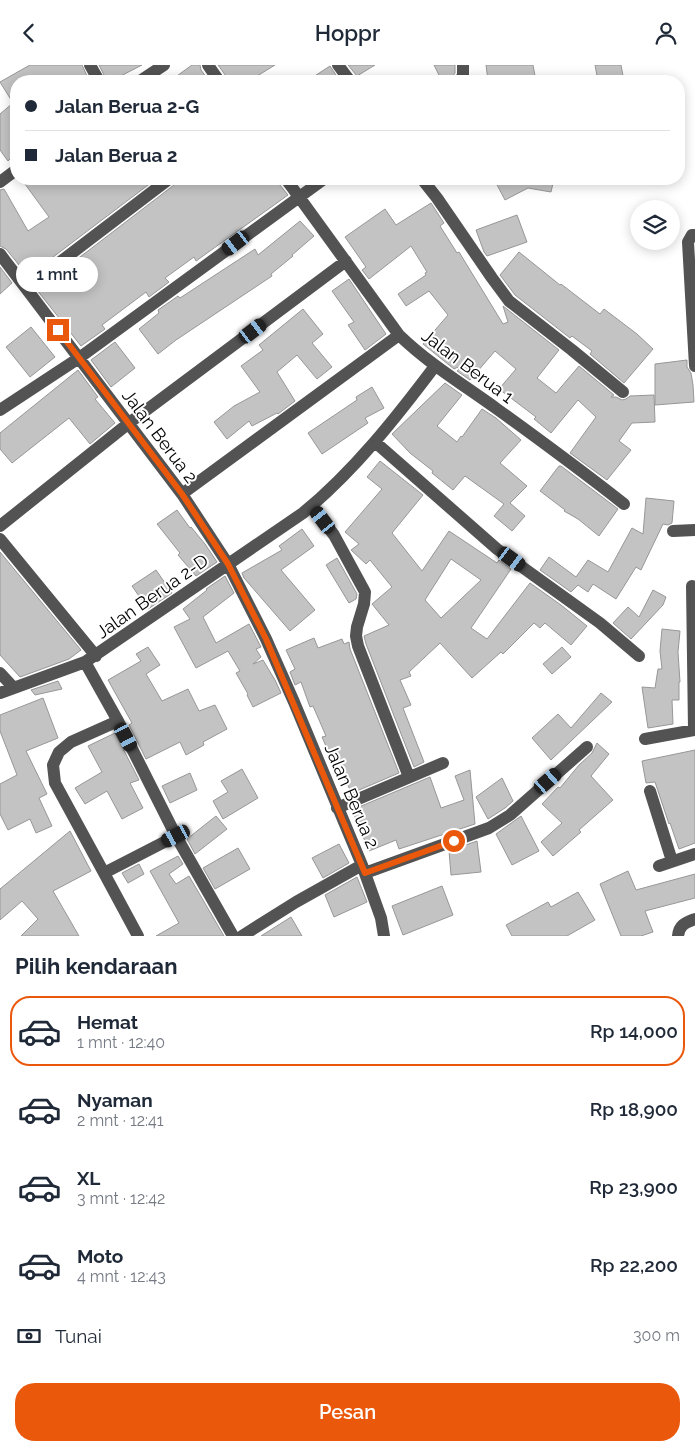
<!DOCTYPE html>
<html lang="id">
<meta charset="utf-8">
<style>
:root{--surface:#fff;--page:#f2f2f3;--text:#1f2937;--muted:#747a83;--line:#e0e1e3;--accent:#ea580c}
body{margin:0;font-family:Raleway,sans-serif;background:var(--page);color:var(--text);height:100vh;display:flex;flex-direction:column;font-size:19px;white-space:nowrap}
*{box-sizing:border-box;margin:0}
p{font-size:16px;color:var(--muted)}
.icon{flex:none;width:28px;height:28px;fill:none;stroke:currentColor;stroke-width:2;stroke-linecap:round;stroke-linejoin:round}
.map{position:relative;height:871px;overflow:hidden}
.drawer{display:flex;flex-direction:column;background:var(--surface);flex:1}
.drawer>*{flex:none}
.banner{position:absolute;left:10px;top:10px;width:675px;height:110px;border-radius:20px;box-shadow:0 2px 12px #0003;display:grid;align-content:center;height:110px;padding:0 15px;background:var(--surface)}
.tools{position:absolute;left:630px;top:135px;display:grid;gap:10px}
.tools a{display:grid;place-items:center;width:50px;height:50px;border-radius:50%;background:var(--surface);box-shadow:0 2px 12px #0003;font-size:25px}
.end{position:absolute;width:22px;height:22px;margin:-11px;border:6px solid #ea580c;background:#fff;box-shadow:0 0 0 2px #fff}
.from{border-radius:50%}
.bubble{position:absolute;height:35px;border-radius:18px;background:var(--surface);box-shadow:0 2px 12px #0003;font-size:16px;font-weight:600;line-height:35px;text-align:center}
.car{position:absolute;width:15px;height:30px;margin:-15px -8px;border-radius:6px;box-shadow:0 0 4px 1px #0007;background:linear-gradient(#222 24%,#8ab4d8 0 40%,#222 0 76%,#8ab4d8 0 86%,#222 0)}
.banner b{display:flex;align-items:center;gap:18px;height:48px;font-size:19px}
.banner b+b{border-top:1px solid var(--line)}
.banner i{width:12px;height:12px;background:var(--text)}
ul{padding:0;list-style:none}
li{display:flex;align-items:center;gap:15px;height:70px;margin:0 10px 8px;padding:0 5px;border:2px solid transparent;border-radius:20px}
li div{flex:1}
li b{display:block;font-size:19px}
li em{font-style:normal;font-weight:600}
li.on{border-color:var(--accent)}
li>.icon{width:45px;height:45px;stroke-width:1.5}
h2{padding:0 15px;font-size:22px;line-height:60px}
.pay{display:flex;align-items:center;gap:12px;height:55px;padding:0 15px;font-size:19px}
.pay p{margin-inline-start:auto}
.button{display:flex;gap:10px;margin-top:auto;padding:10px 15px}
.button a{flex:1;height:58px;border-radius:20px;background:var(--accent);color:#fff;font-size:20px;font-weight:600;line-height:58px;text-align:center}
header{display:flex;justify-content:space-between;align-items:center;height:65px;padding:0 15px;background:var(--surface);font-size:22px;font-weight:600}
.map>svg:first-child{display:block}
</style>
<header><svg class="icon" aria-label="back" viewBox="0 0 24 24"><path d="M15 5l-7 7 7 7"/></svg>Hoppr<svg class="icon" aria-label="person" viewBox="0 0 24 24"><circle cx="12" cy="8" r="4"/><path d="M4 21q1-7 8-7t8 7"/></svg></header>
<div class="map">
<svg width="695" height="871" viewBox="0 0 695 871">
<rect width="100%" height="100%" fill="#fff"/>
<path fill="#c3c3c3" stroke="#979797" fill-rule="evenodd" d="M30 0H82L88 13 84 16H16V88L8 96 0 85V49L13 38 0 17Z
M99 0H142L111 16H107Z
M192 0H200L201 5 209 16H170Z
M218 0H275L249 16H227L226 11Z
M348 0H375L357 11Z
M434 0H455V8L452 12 442 16Z
M486 0H533L536 16H488Z
M595 0H621L624 16H598Z
M330 1 340 16H307Z
M32 114H156L28 211 6 184 0 181V125L4 124 28 166 49 152 25 119Z
M177 114H278L279 119 288 130 196 196 194 192 165 213 169 217 149 232 146 227 102 260 105 264 81 281 37 225 174 120Z
M494 114H554L551 127 528 123 505 135Z
M431 138 444 158 440 161 457 188 459 187 503 259 508 257 503 241 559 285 537 313 556 328 579 301 614 330 611 332H616L622 335 626 334 630 331 654 330 655 357 632 358 619 376 631 385 607 415 570 388 596 352 578 335 551 368 534 354 536 352 499 324 516 304 495 286 470 315 457 306 459 304 458 302 454 304 423 279 448 250 429 226 406 241 398 229 426 210 425 208 427 207 411 181 369 214 362 205 366 202 345 172 385 144 396 160Z
M517 150 527 177 487 191 484 187 476 165Z
M300 156 314 171 292 190 293 191 271 209 272 211 176 275 158 289 139 264 159 248 158 245 178 231 180 233 255 184 258 190Z
M519 187 560 220 561 219 600 249 604 244 637 269 653 284 624 318 590 289 592 286 572 271 570 273 515 230 500 210Z
M0 202 12 218 0 229Z
M349 214 386 269 365 285 348 260 354 257 332 226Z
M303 244 323 269 312 278 332 302 317 314 297 290 277 307 295 336 278 349 277 348 252 361 249 356 227 374 214 357 234 341 260 327 241 301 263 285 259 280Z
M31 262 55 292 30 312 6 282Z
M115 277 135 303 111 322 91 295Z
M687 295V302L691 308 693 320 694 337 655 340V299Z
M78 305 98 332 95 334 115 358 90 379 69 353 12 398 0 384V368Z
M445 318 462 330 437 361 457 377 461 371 462 372 482 344 496 353 521 375 500 398 527 421 510 438 525 451 512 466 494 451 504 439 465 411 453 425 432 408 433 406 410 388 392 369Z
M372 322 384 343 365 353 368 358 322 389 308 368 357 335 356 332Z
M380 396 423 430 392 468 422 506 449 466 497 498 499 495 511 504 471 563 487 574 530 518 561 540 587 561 571 580 545 558 540 563 534 558 503 589 501 587 472 613 440 578 409 607 411 611 400 615 411 640 403 643 424 697 414 702 366 579 364 571 389 560 372 539 392 522 370 495 366 499 351 485 359 479 345 467 382 424 367 412ZM451 494 481 515 441 553 425 535Z
M559 401H561L618 444 599 471 578 454 564 446 565 445 540 426Z
M646 433 674 436 672 458 668 460 663 459 641 505 636 502 616 534 593 519 588 527 578 520 571 527 540 505 549 492 576 512 588 495 608 507 632 463 643 469Z
M177 445 190 463 191 462 205 479 217 497 196 511 178 490 180 488 157 459Z
M302 464 314 481 281 505 315 545 290 566 244 513 242 508 282 485 279 481Z
M0 487 81 585 69 594 20 612 0 590Z
M337 493 357 529 356 534 349 538 326 500Z
M156 505 172 528 148 544 132 521Z
M225 511 234 528 203 552 216 578 249 559 261 582 256 584 261 592 253 599 263 595 275 615 281 628 253 642 247 630 248 629 236 608 240 606 228 586 196 603 174 562 190 554 183 544 207 525 206 524Z
M653 525 666 532 663 540 631 574 613 558 628 542 639 552Z
M662 564 680 566 678 587 680 617H679V635H672L673 659 648 663 642 622 655 623 658 604H662L660 586Z
M314 573 318 583 342 574 344 579 349 577 350 584 399 708 352 728 342 710 339 711 322 672 326 671 313 641 310 642 301 617 295 620 290 607 295 604 286 585Z
M148 582 160 600 146 609 162 636 188 624 199 646 215 640 227 664 203 677 204 680 186 690 180 677 146 694 129 660 132 658 108 615 141 596 136 589Z
M562 582 571 592 552 609 543 599Z
M58 616 62 624 35 630 31 625Z
M601 628 612 637 551 695 532 673 558 649 571 663Z
M43 633 58 673 26 686 47 729 39 733 52 761 36 768 30 754 8 765 0 749V719L17 710 0 666V650Z
M115 668 139 715 130 718 143 743 122 754 107 726 85 739 75 723 102 707 88 681Z
M597 678 609 689 591 711 613 735 579 765 581 767 553 791 541 777 562 758 542 739 558 722 560 723 579 700 592 688Z
M695 685V778L679 784 670 758 669 759 655 717 646 718 642 696Z
M242 704 258 733 223 754 213 736 228 727 221 716Z
M470 705 475 759 399 784 396 775 369 786 353 747 360 744 359 742 430 712 441 743 464 735 455 711Z
M190 708 197 725 170 738 162 721Z
M502 713 513 736 505 743 488 754 476 732Z
M216 751 227 764 195 789 187 774Z
M521 751 539 786 512 800 496 769Z
M70 766 91 806 53 826 79 871H21L38 854 22 836 0 855V824Z
M477 776 481 807 451 810 449 786Z
M339 779 349 798 323 813 312 793Z
M238 783 250 804 215 824 203 803Z
M178 791 183 799 169 809 176 819 189 811 224 871H156L179 858 150 806Z
M139 799 144 809 128 818 122 808Z
M628 806 636 825 695 809V833L645 846 653 867 641 871H621L600 819Z
M357 812 367 837 334 852 325 830Z
M442 821 453 850 403 870 392 841Z
M578 827 595 855 567 871H512L506 860 548 837 551 842Z
M291 852 302 871H261Z"/>
<g fill="none" stroke-linecap="round" stroke-linejoin="round">
<path stroke="#535353" stroke-width="12" d="M90 0 99 16
M208 0 219 16
M338 0 350 16
M140 16 164 0
M459 16 463 11V0
M286 114 399 270C429 299 464 320 497 344 540 375 582 406 624 439
M422 114 437 133 492 213 509 236 572 285 623 327
M0 117 16 105
M695 170H692L688 177 695 301
M0 189 182 429 228 499 266 574 294 637 362 800 381 853 384 871
M26 223 169 114
M0 345 79 293 324 114
M375 377 497 484 600 558 639 591
M182 429 399 270
M312 441 334 470 365 527 364 539 357 562 356 571 358 581 409 712
M0 461 129 358 346 196
M673 466 695 465
M0 474 96 591
M692 521 694 665
M0 608 13 622
M0 628 85 597
M118 656 71 677 59 687 53 700 55 718 104 808 176 771
M645 674 695 665
M650 726 672 796
M337 743 443 698
M659 801 695 789
M104 808 138 871
M365 808 489 763 510 750 587 682
M233 871 176 771 118 656 85 597 303 448C354 406 395 354 435 301
M242 871 296 837 362 800
M678 871C679 860 685 858 695 854"/>
</g>
<g fill="none" stroke-linecap="round" stroke-linejoin="round">
<path stroke="#ea580c" stroke-width="6" d="M58 265 182 429 228 499 266 574 365 808 454 776"/>
</g>
<g text-anchor="middle" dominant-baseline="central" stroke-width="4" stroke-linejoin="round" paint-order="stroke">
<g font-size="18" fill="#000" stroke="#fff">
<text transform="translate(468 301) rotate(37)">Jalan Berua 1</text>
<text transform="translate(160 371) rotate(53)">Jalan Berua 2</text>
<text transform="translate(152 531) rotate(-35)">Jalan Berua 2-D</text>
<text transform="translate(352 731) rotate(67)">Jalan Berua 2</text>
</g>
</g>
</svg>
<div class="tools">
<a><svg class="icon" aria-label="layers" viewBox="0 0 24 24"><path d="M12 4l9 5-9 5-9-5zM3 14l9 5 9-5"/></svg></a>
</div>
<i class="end from" style="left:454px;top:776px"></i>
<i class="end" style="left:58px;top:265px"></i>
<div class="bubble" style="left:16px;top:192px;width:82px">1 mnt</div>
<i class="car" style="left:236px;top:178px;rotate:233deg"></i>
<i class="car" style="left:253px;top:266px;rotate:53deg"></i>
<i class="car" style="left:323px;top:455px;rotate:323deg"></i>
<i class="car" style="left:512px;top:494px;rotate:126deg"></i>
<i class="car" style="left:126px;top:672px;rotate:152deg"></i>
<i class="car" style="left:548px;top:716px;rotate:49deg"></i>
<i class="car" style="left:176px;top:771px;rotate:242deg"></i>
<div class="banner">
<b><i class="from"></i>Jalan Berua 2-G</b>
<b><i></i>Jalan Berua 2</b>
</div>
</div>
<section class="drawer">
<h2>Pilih kendaraan</h2>
<ul>
<li class="on"><svg class="icon" aria-label="car" viewBox="0 0 24 24"><path d="M5 17H2v-5l4-1 3-4h7l3 4 3 1v5h-3M9 17h6M6 11h13"/><circle cx="7" cy="17" r="2"/><circle cx="17" cy="17" r="2"/></svg><div><b>Hemat</b><p>1 mnt · 12:40</p></div><em>Rp 14,000</em></li>
<li><svg class="icon" aria-label="car" viewBox="0 0 24 24"><path d="M5 17H2v-5l4-1 3-4h7l3 4 3 1v5h-3M9 17h6M6 11h13"/><circle cx="7" cy="17" r="2"/><circle cx="17" cy="17" r="2"/></svg><div><b>Nyaman</b><p>2 mnt · 12:41</p></div><em>Rp 18,900</em></li>
<li><svg class="icon" aria-label="car" viewBox="0 0 24 24"><path d="M5 17H2v-5l4-1 3-4h7l3 4 3 1v5h-3M9 17h6M6 11h13"/><circle cx="7" cy="17" r="2"/><circle cx="17" cy="17" r="2"/></svg><div><b>XL</b><p>3 mnt · 12:42</p></div><em>Rp 23,900</em></li>
<li><svg class="icon" aria-label="car" viewBox="0 0 24 24"><path d="M5 17H2v-5l4-1 3-4h7l3 4 3 1v5h-3M9 17h6M6 11h13"/><circle cx="7" cy="17" r="2"/><circle cx="17" cy="17" r="2"/></svg><div><b>Moto</b><p>4 mnt · 12:43</p></div><em>Rp 22,200</em></li>
</ul>
<div class="pay"><svg class="icon" aria-label="cash" viewBox="0 0 24 24"><path d="M3 7h18v10H3z"/><circle cx="12" cy="12" r="2"/></svg>Tunai<p>300 m</p></div>
<div class="button"><a>Pesan</a></div>
</section>
